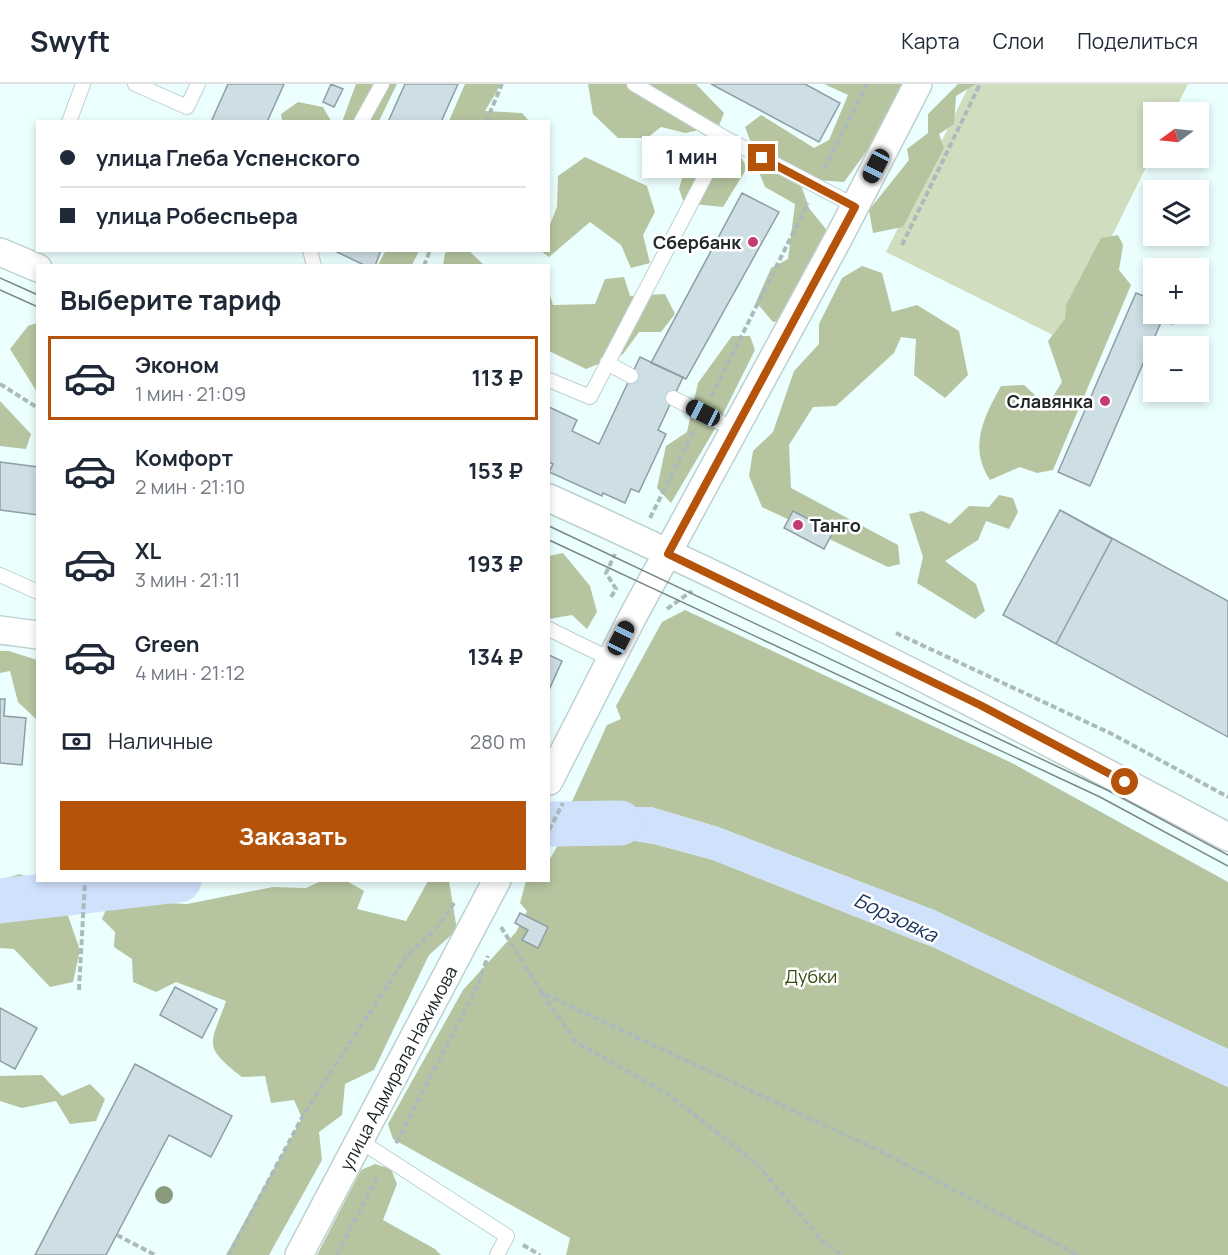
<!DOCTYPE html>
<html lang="ru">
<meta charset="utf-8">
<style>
:root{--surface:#fff;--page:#f2f2f3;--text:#1f2937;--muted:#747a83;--line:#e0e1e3;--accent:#b45309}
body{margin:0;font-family:Manrope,sans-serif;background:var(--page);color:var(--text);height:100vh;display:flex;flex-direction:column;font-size:22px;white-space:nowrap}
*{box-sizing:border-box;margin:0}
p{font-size:20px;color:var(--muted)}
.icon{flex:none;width:33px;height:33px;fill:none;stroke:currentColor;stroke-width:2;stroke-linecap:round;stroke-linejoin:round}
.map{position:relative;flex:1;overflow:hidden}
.details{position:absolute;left:36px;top:180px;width:514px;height:618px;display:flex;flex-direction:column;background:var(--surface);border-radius:0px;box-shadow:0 3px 9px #0003}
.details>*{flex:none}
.banner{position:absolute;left:36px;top:36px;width:514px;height:132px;border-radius:0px;box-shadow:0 3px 9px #0003;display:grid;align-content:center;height:132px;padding:0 24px;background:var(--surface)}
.needle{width:39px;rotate:255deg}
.buttons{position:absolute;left:1143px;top:18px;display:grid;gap:12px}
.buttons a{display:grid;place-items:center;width:66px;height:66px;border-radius:0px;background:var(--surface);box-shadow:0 3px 9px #0003;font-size:30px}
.end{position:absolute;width:27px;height:27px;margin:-14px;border:8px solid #b45309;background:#fff;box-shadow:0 0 0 3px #fff}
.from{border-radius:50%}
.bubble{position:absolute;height:42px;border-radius:0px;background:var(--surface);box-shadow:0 3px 9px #0003;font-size:20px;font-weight:700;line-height:42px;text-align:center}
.car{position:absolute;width:18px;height:36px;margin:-18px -9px;border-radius:8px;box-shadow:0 0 4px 2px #0007;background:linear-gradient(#222 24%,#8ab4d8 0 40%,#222 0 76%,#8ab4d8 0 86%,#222 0)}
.banner b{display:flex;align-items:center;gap:21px;height:57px;font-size:22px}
.banner b+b{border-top:2px solid var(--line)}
.banner i{width:15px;height:15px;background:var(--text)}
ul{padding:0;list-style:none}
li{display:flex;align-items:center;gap:18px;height:84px;margin:0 12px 9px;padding:0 12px;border:3px solid transparent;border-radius:0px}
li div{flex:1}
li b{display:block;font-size:22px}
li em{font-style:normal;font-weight:700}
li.selected{border-color:var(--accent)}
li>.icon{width:54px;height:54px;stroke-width:1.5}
h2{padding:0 24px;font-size:27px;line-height:72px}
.pay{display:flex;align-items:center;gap:15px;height:66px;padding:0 24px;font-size:22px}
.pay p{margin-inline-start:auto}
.primary-button{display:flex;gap:12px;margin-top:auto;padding:12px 24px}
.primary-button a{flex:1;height:69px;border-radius:0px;background:var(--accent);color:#fff;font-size:24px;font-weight:700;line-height:69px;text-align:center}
header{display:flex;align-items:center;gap:36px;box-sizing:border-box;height:84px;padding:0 30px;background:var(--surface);border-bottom:2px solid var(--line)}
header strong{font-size:28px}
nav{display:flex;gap:33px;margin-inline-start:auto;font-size:21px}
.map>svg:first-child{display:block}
</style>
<header>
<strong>Swyft</strong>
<nav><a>Карта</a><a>Слои</a><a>Поделиться</a></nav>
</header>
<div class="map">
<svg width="1228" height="1171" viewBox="0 0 1228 1171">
<rect width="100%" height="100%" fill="#ebfffe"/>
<path fill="#d1ddbf" d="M970 0H1188L1174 28H1154L1153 69 1061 255 886 168Z"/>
<path fill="#b6c5a0" d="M356 0H397L379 37 342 38Z
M465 0H501L485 27 522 29 529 37H449Z
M588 0H696L724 29 719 42 685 49 661 43 647 54H618L593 30Z
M824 0H911L907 13 844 98 817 96 752 62 745 43 761 31 814 64 829 56 848 11Z
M958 0H976L956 12 954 40 939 50 944 64 903 143 873 149 869 126 909 76 907 65 928 49V30Z
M298 18 323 23 331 37H282L281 30Z
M734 60 747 84 723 123 684 119 679 105 688 74 708 61Z
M585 73 647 102 655 128 643 151 650 179 631 184 621 161 590 138 549 173 541 167 549 166V143L557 123 558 92Z
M772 82 800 98 809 124 833 154 793 234 773 238 756 218 771 184 788 175 795 120 765 103 759 88Z
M1118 151 1123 161 1119 186 1131 201 1053 386 1037 389 1020 383 990 396C968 363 984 333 1001 302L1024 301 1047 322 1062 298 1048 257 1065 235 1066 221 1101 154Z
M386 166H419V167L412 181H378Z
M453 166 469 167 484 181H443L445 169Z
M862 182 882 189 892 228 917 221 959 247 968 291 945 314 914 291 916 255 901 253 894 269 836 322 813 323 789 361 791 404 898 461 900 480 888 483 762 423 749 392 753 367 773 348 794 287 819 260V240L842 194Z
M624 193 630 212 665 210 675 230 661 248H639L623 270 586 285 549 267V208L553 221 595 220 605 195Z
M37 239H38L37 308 10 265 28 242Z
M732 252H750L755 266 719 338 671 419 657 404 666 362 687 348 698 299Z
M0 317 31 350 26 365 0 362Z
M999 411 1013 414 1018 428 1009 445 986 437 978 456 945 477 976 500 985 527 975 535 917 499 923 473 909 430 922 427 950 440 969 422 989 423Z
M563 469 590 502 597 528 587 545 572 531 549 535V472Z
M685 526 1012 679 1228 798V965L934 826 718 743 651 723H598L564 735 607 641 621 635 616 622 662 538Z
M0 567H9L37 576V636L18 618 10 587 0 589Z
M564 750 610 753 654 760 713 776 935 864 1228 1003V1171H566L570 1154 393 1055 388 1040 463 906 516 848 527 827 520 819 526 797 549 796V777Z
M20 790 44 801 65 797 73 814 67 829 80 866 73 898 50 903 14 865 0 864V796Z
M345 796 364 807 357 825 406 837 428 797H449L457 846 429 871 374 986 345 1000 342 1031 319 1048 322 1076 269 1171H226L302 1034 294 1016 271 1019 265 992 242 993C201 961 211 961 226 917L176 898 156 908 133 898 132 875 114 863 115 848 102 835 110 816 187 820 273 803 306 804 321 797Z
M42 991 62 1012 90 1000 105 1015 96 1037 70 1040 56 1017 22 1024 0 1017V992Z
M375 1080 391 1085 397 1100 383 1136 435 1165 441 1171H317L361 1086Z"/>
<path fill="#d0e1fc" d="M598 723H651L718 743 934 826 1228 965V1003L935 864 713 776 654 760 610 753 553 750 566 726Z"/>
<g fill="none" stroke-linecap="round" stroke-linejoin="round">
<path stroke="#d0e1fc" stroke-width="45" d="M549 740 620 739
M0 817 179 796"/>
</g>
<path fill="#cedee5" stroke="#8f9ea5" stroke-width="1.5" d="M228 0H284L267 38H211Z
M331 0 343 5 334 23 323 18Z
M405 0H458L441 38H388Z
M711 0H805L840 19 819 58Z
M742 109 779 128 686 295 651 279Z
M333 166H381L375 182H366Z
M1136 209 1154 216V230H1177L1172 240 1162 236 1090 402 1058 388Z
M640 273 683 293 658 346 666 350 639 408 631 405 625 419 603 409 602 412 549 388 553 380 549 378V323L577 336 572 347 599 360Z
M0 378 38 383V431L0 426Z
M1060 426 1112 455 1056 560 1003 531Z
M1060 426 1228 517V653L1003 531Z
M793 427 833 448 824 465 784 444Z
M549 571 562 577 549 606Z
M0 615H5L4 632 26 634 22 681 0 679Z
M520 829 548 843 538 864 522 856 528 846 515 839Z
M175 903 217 925 202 954 160 931Z
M0 924 37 944 15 985 0 977Z
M135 980 232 1032 211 1073 169 1051 106 1171H35Z"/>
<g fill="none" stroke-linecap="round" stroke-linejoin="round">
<g stroke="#bdd0cf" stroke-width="16">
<path id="lane" d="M135 0 187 23 198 0
M634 0 725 54 855 122
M69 38 83 0
M361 38 382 0
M310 166 314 182
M607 279 631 292
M549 296 590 313 725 54
M673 314 735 346
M0 491 38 508
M549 545 610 575
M360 1057 507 1152 497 1171"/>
</g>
<g stroke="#bdd0cf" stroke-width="30">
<path id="street" d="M0 168 38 184
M549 414C780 518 1004 634 1228 753
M0 546 38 551
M549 697 632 534 838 155 918 0
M299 1171 497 796"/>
</g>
<path stroke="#abbbbb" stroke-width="4" stroke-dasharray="6 3" stroke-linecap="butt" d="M486 38 502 0
M824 85 867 0
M902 161 980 0
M424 182 430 166
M0 300 38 324
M711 313 808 119
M650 434 695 344
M611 513 616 505 606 489 615 470
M667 525 692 507
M896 549 1112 650 1228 713
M549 746 563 719
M501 843 542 909 880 1067 1078 1171
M79 906 85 796
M542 909 576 958 666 1009 756 1079 822 1157 842 1171
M396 1059 476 906 488 872
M117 1151 155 1171
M523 1161 540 1171
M229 1171 305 1028 406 873 438 842 454 819
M337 1171 378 1092"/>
<use href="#lane" stroke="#fff" stroke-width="14"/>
<use href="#street" stroke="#fff" stroke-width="27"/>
<path stroke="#7a8786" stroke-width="1.5" d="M0 194 38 211
M0 206 38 223
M549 442 1109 707 1228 771
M549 456 1100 713 1228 782"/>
</g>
<circle fill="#899b7c" cx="164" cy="1111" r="9"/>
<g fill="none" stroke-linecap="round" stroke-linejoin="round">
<path stroke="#b45309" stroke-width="8" d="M762 74 855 123 668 470 980 621 1125 698"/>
</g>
<g fill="#c43a73" stroke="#fff" stroke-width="2">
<circle cx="753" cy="158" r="6"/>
<circle cx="1105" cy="317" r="6"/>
<circle cx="798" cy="441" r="6"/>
</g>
<g text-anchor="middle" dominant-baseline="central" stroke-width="5" stroke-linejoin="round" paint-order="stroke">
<g font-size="18" font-weight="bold" fill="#212828" stroke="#fff" text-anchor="end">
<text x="741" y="158">Сбербанк</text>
<text x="1093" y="317">Славянка</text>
<text x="810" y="441" text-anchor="start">Танго</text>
</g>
<g font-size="18" fill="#384a12" stroke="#fff">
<text x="811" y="892">Дубки</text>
</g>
<g font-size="18" fill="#212828" stroke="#fff">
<text transform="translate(398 984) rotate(-62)">улица Адмирала Нахимова</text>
</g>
<g font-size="20" font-style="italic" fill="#16315b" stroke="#fff">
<text transform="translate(896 833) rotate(25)">Борзовка</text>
</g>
</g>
</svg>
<div class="buttons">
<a><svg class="needle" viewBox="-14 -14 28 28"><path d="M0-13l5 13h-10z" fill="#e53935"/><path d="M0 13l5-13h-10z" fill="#747a83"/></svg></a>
<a><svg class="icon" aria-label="layers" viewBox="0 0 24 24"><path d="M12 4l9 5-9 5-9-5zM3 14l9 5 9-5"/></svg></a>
<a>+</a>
<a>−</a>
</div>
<i class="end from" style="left:1125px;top:698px"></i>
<i class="end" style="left:762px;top:74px"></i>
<div class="bubble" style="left:642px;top:52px;width:99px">1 мин</div>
<i class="car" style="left:876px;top:82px;rotate:207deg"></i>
<i class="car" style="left:703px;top:329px;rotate:297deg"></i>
<i class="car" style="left:621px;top:554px;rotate:27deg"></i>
<div class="banner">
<b><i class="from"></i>улица Глеба Успенского</b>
<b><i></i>улица Робеспьера</b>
</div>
<section class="details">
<h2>Выберите тариф</h2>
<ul>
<li class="selected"><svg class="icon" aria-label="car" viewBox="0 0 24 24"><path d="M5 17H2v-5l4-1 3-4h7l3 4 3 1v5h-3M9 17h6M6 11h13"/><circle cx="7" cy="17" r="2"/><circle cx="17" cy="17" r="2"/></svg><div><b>Эконом</b><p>1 мин · 21:09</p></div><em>113 ₽</em></li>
<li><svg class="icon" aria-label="car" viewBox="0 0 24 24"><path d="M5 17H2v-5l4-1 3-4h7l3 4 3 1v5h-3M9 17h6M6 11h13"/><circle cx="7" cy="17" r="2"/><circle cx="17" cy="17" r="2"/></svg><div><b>Комфорт</b><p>2 мин · 21:10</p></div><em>153 ₽</em></li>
<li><svg class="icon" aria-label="car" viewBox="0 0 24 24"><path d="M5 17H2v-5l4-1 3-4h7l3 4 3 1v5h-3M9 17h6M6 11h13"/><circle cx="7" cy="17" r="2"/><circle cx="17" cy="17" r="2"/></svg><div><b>XL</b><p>3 мин · 21:11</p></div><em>193 ₽</em></li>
<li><svg class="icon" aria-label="car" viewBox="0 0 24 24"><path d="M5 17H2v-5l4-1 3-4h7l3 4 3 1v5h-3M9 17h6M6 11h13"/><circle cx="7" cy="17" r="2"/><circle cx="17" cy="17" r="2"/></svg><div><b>Green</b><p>4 мин · 21:12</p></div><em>134 ₽</em></li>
</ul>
<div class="pay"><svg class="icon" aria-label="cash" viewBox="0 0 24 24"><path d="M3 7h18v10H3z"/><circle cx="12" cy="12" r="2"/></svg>Наличные<p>280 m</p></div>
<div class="primary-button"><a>Заказать</a></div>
</section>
</div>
